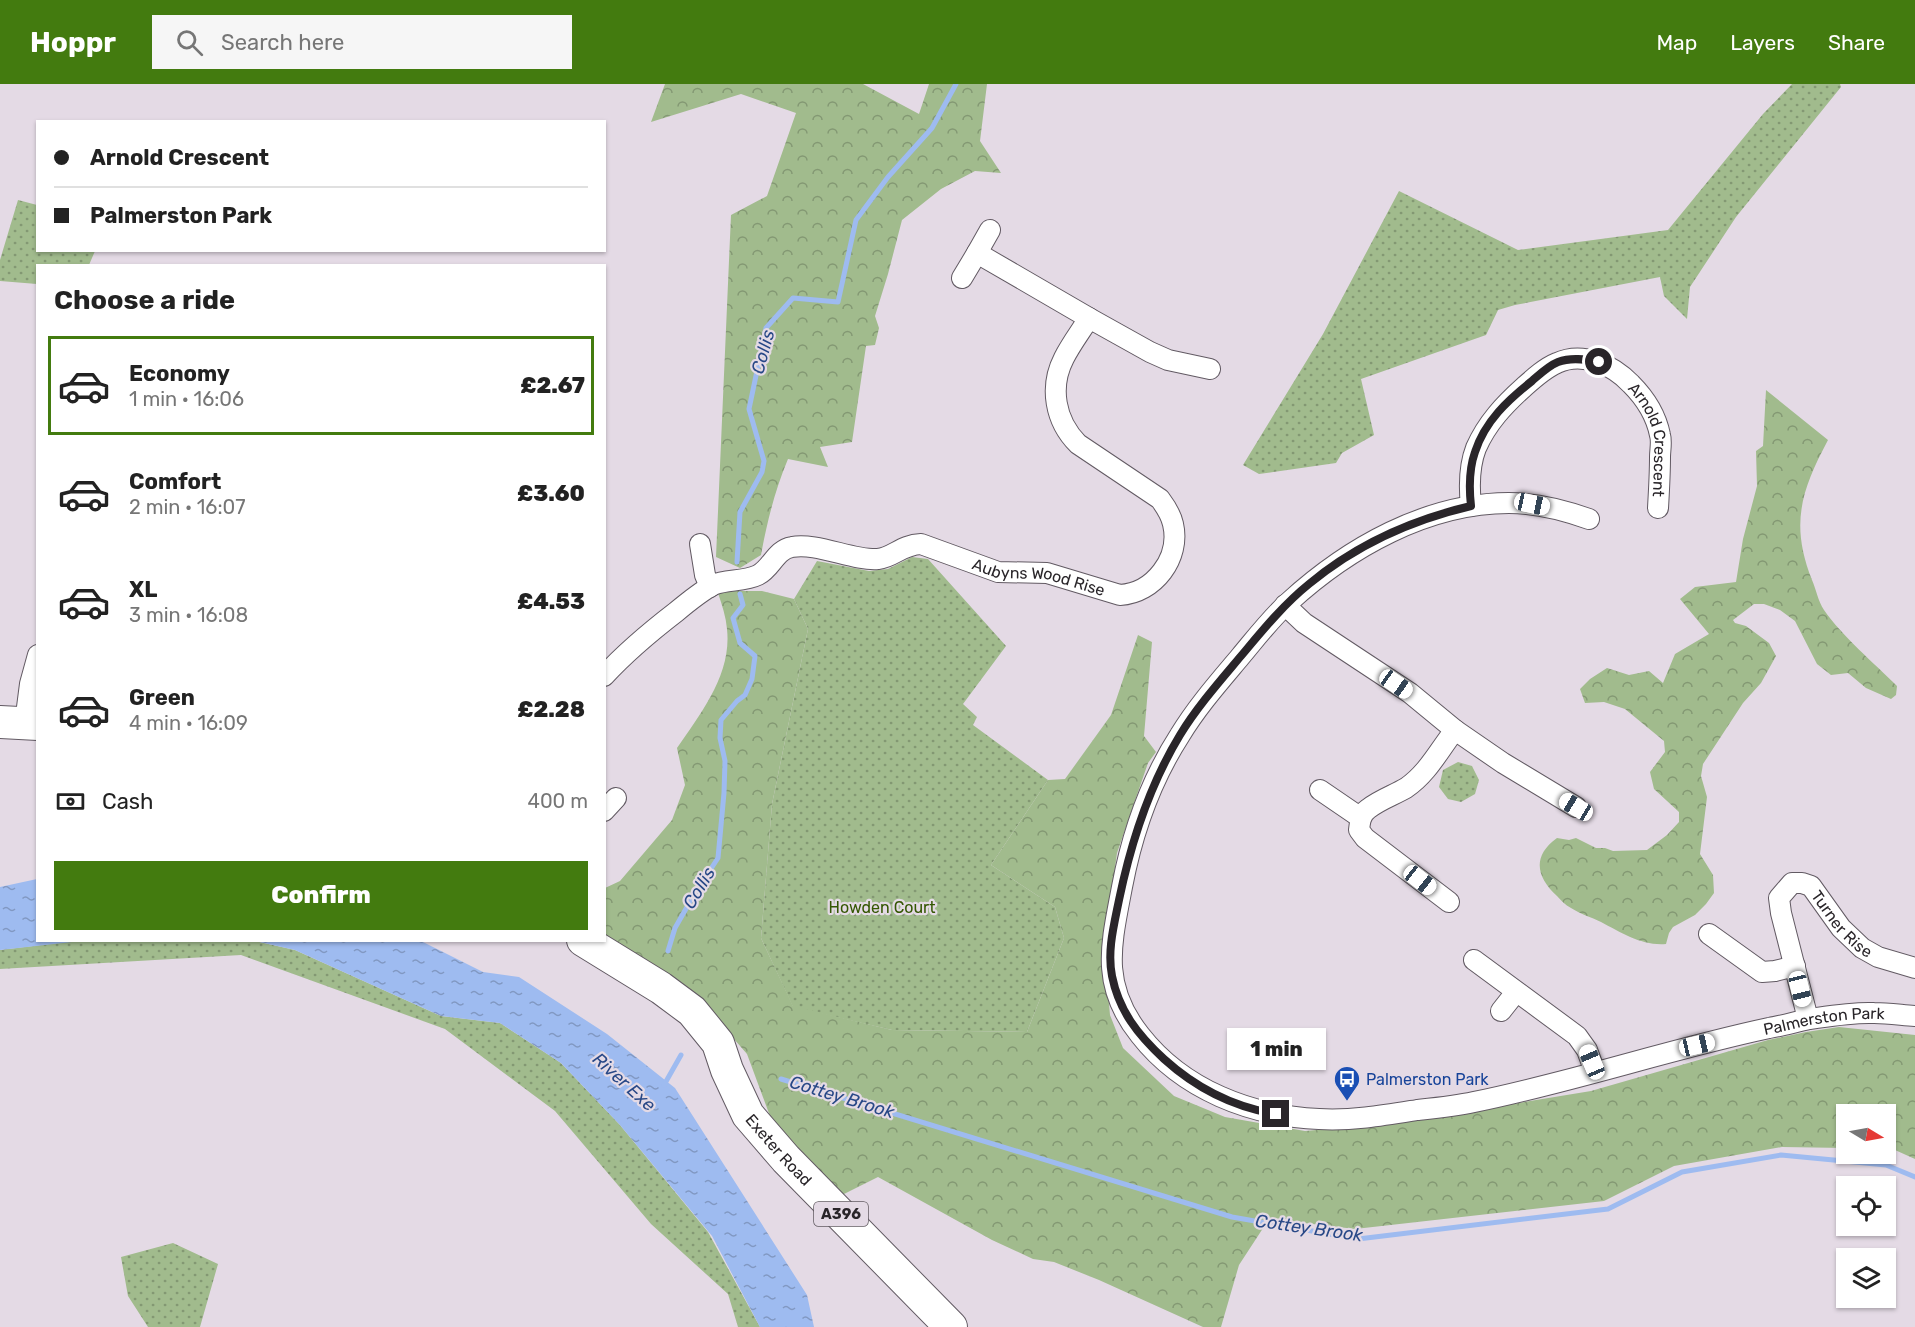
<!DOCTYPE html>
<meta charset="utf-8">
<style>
:root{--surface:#fff;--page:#f6f6f6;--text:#222;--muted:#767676;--line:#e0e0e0;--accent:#437b0f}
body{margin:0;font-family:Rubik,sans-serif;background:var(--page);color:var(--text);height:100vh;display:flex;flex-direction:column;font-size:22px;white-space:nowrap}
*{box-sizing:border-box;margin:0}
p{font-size:20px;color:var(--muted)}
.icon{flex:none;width:33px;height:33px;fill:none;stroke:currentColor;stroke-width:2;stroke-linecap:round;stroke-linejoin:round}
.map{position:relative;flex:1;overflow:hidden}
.sheet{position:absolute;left:36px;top:180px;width:570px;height:678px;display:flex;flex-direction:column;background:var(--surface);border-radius:0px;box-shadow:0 2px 4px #0004}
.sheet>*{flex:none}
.hud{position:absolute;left:36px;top:36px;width:570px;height:132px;border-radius:0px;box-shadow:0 2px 4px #0004;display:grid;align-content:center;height:132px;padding:0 18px;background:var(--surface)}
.needle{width:39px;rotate:100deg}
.buttons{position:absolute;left:1836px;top:1020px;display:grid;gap:12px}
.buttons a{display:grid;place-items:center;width:60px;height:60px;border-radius:0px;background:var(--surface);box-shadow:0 2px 4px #0004;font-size:30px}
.end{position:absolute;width:27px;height:27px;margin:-14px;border:8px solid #292529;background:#fff;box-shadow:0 0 0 3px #fff}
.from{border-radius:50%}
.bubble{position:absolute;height:42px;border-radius:0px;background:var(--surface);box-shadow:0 2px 4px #0004;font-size:20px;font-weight:800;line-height:42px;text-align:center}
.car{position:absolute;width:18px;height:36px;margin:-18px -9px;border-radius:8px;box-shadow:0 0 4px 2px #0007;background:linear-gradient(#fff 24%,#345 0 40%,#fff 0 76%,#345 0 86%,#fff 0)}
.hud b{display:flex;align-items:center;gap:21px;height:57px;font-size:22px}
.hud b+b{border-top:2px solid var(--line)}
.hud i{width:15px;height:15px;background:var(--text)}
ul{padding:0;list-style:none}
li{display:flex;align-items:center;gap:18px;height:99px;margin:0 12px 9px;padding:0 6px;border:3px solid transparent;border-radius:0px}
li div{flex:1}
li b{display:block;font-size:22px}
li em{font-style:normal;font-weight:800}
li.selected{border-color:var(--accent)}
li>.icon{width:54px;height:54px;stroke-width:1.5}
h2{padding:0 18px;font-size:27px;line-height:72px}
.pay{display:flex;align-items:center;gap:15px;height:66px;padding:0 18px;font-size:22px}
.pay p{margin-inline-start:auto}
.primary-button{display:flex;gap:12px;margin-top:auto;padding:12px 18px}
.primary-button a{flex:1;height:69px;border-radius:0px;background:var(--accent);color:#fff;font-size:24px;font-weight:800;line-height:69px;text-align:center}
header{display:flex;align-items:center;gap:36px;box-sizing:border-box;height:84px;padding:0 30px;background:var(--accent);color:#fff}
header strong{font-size:28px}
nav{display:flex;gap:33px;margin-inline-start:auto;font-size:21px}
.search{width:420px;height:54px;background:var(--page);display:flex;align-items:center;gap:15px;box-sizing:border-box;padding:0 21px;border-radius:0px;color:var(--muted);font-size:22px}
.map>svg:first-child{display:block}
</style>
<header>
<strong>Hoppr</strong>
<div class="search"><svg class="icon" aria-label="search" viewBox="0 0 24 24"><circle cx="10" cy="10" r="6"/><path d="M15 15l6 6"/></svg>Search here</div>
<nav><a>Map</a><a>Layers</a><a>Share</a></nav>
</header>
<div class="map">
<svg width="1915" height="1243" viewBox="0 0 1915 1243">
<defs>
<pattern id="grass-dots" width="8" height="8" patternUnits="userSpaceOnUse" patternTransform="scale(1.5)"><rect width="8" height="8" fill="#a1bb8d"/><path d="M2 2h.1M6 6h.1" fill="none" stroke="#839873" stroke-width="1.8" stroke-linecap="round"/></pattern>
<pattern id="forest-crowns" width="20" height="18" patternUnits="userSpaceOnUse" patternTransform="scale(1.5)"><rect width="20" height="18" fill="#a1bb8d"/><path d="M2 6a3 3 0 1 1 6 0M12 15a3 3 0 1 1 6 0" fill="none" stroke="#839873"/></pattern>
<pattern id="water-ripples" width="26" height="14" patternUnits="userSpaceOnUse" patternTransform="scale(1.5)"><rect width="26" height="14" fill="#9ebbf0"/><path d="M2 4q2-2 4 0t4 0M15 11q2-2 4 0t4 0" fill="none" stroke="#8198c2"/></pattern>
</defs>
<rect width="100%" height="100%" fill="#e4dae5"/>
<path fill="url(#grass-dots)" d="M1792 0H1840L1841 3 1736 133 1690 203 1687 235 1664 212 1660 193 1515 221 1498 226 1486 251 1361 295 1374 351 1342 369 1336 379 1259 390 1243 381 1323 250 1399 107 1518 166 1668 146 1763 30Z
M18 116 37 121 38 166 95 167 89 181 38 182 37 200 0 197V176Z
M912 473 928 475 1006 562 963 620 977 633 973 641 1048 696 991 781 1055 823 1064 854 1027 948 892 946 793 923 761 854 772 720 808 545 794 515 817 477 869 487 888 485Z
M1458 678 1472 682 1479 696 1475 710 1461 718 1448 715 1439 703 1443 686Z
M81 856 255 857 295 866 441 932 500 939 561 979 620 1041 708 1148 760 1243H738L728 1210 651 1140 555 1027 445 945 241 871 0 885V866Z
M173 1159 218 1180 200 1243H148L128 1212 121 1173Z"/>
<path fill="url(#forest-crowns)" d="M665 0H863L919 30 929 0H987L980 57 1001 89 975 87 941 105 902 136 888 190 875 232 879 244 875 261 866 262 852 358 820 363 828 383 788 375C775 406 767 438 761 471L740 484 716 473 731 131 767 112 796 29 741 10 651 38Z
M1766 306 1828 356C1801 407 1790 440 1812 496 1816 505 1818 517 1824 526 1841 551 1875 580 1897 602L1896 611 1891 615 1866 604 1848 589 1831 591 1817 580 1795 537 1780 526 1764 520H1754L1733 536 1735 539 1746 542 1769 559 1776 572 1761 599 1743 619 1703 680 1701 692 1707 713 1700 770 1713 791 1714 809 1706 820 1695 831 1673 843 1669 849 1666 860C1642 862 1622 849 1601 838 1591 833 1580 830 1571 824 1565 821 1561 816 1557 812 1536 793 1532 772 1557 754L1569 756 1576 754 1596 764H1605L1613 767 1647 766 1667 751 1679 738V728L1654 705 1650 688 1665 668 1664 657 1625 625 1604 618 1585 619 1580 605 1590 595 1607 584 1629 591 1649 587 1663 599 1675 570 1709 550 1680 515 1695 503 1736 498 1743 455 1757 402 1756 367 1763 362Z
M736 507H762L794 515 808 545 772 720 761 854 793 922 892 946 1027 948 1064 854 1055 823 991 781 1048 696 1065 695 1111 631 1138 551 1152 558 1144 652 1156 668 1148 679 1117 769 1104 865 1110 931 1123 964 1174 1012 1225 1033 1305 1047 1396 1039 1591 1007 1768 956 1806 948 1839 943 1915 951V1075L1895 1066H1886V1030H1846V1064L1782 1063 1674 1082 1604 1117 1355 1145 1269 1135 1239 1181 1221 1243H1203L1099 1196 1054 1178 1033 1175 992 1156 878 1093 842 1111 777 1051 747 970 708 925 604 856 605 804 620 797 672 736 685 701 677 664C701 629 732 590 727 545 726 533 722 521 718 509Z"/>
<path fill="url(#water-ripples)" d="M37 795 38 856 81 857 0 866V803Z
M255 857H421L483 888 519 893 607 950 675 1004 807 1211 814 1243H760L712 1152 620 1041 561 979 500 939 441 932 295 866Z"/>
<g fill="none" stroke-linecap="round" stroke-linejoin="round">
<path stroke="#9ebbf0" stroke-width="5" d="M737 478 740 428 762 388 764 377 749 325 766 244 793 214 838 218 856 136 888 93 932 44 956 0
M668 867 675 844 695 809 718 774 724 709 725 677 720 654 721 636 737 617 745 611 752 595 755 572 740 559 733 534 743 521 740 510
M781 995 1232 1133 1358 1155 1608 1125 1682 1088 1781 1071 1886 1081 1915 1093
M664 1001 681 971"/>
<g stroke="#625a63" stroke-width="22">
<g id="minor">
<path d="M977 169 990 146"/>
<path d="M962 194 977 169 1089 234"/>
<path id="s1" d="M1471 422C1469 403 1469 382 1476 364 1487 339 1504 321 1524 303 1534 294 1545 284 1557 279 1583 267 1613 281 1631 300 1645 314 1656 331 1660 351 1662 358 1660 366 1660 373 1660 390 1659 407 1658 424"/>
<path id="s2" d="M1589 435C1564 426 1536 419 1509 419 1427 419 1348 464 1289 518 1271 534 1256 554 1240 573 1219 598 1197 623 1180 651 1151 696 1132 750 1122 803 1111 861 1100 901 1140 951 1183 1006 1251 1032 1319 1035 1352 1037 1386 1031 1417 1026 1436 1024 1456 1022 1474 1018 1573 998 1670 965 1769 944 1782 942 1795 938 1809 935 1830 932 1853 928 1874 929 1888 929 1901 931 1915 932"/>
<path d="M700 460 705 491 710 503"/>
<path d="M1285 521 1304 539 1410 609 1455 646"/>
<path id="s3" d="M604 592C627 567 650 548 676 528 688 518 700 508 713 501 726 495 744 498 758 491 772 484 775 466 792 463 816 458 854 477 878 475 894 473 901 461 921 460L998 488 1047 489 1120 511C1154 509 1181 474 1173 440 1171 431 1166 423 1160 415L1078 360C1055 337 1049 303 1064 274 1071 260 1081 247 1089 234L1150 268 1168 276 1210 285"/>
<path d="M25 639 30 600 38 571"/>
<path d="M1320 706 1361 734"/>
<path d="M604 727 616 714"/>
<path d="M1449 818 1365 754 1359 746C1360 737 1361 730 1368 725 1379 716 1394 711 1406 704 1428 689 1439 666 1455 646L1503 679 1576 723"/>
<path d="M1709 850 1762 888 1775 887 1795 882"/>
<path d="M1474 876 1577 952 1587 966 1595 988"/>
<path d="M1501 927 1516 908"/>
<path id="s4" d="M1808 935 1781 829 1779 814 1792 799H1802L1811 802 1841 844 1862 864 1878 873 1915 884"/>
</g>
</g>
<g stroke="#625a63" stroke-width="34">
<g id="primary">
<path d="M0 638 38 640"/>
<path id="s5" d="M583 856 661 904 692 927 718 959 727 986 748 1031 786 1075 951 1243"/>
</g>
</g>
<use href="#minor" stroke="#fff" stroke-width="20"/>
<use href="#primary" stroke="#fff" stroke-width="32"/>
</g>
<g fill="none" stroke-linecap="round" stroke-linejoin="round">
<path stroke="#292529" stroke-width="8" d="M1276 1030C1233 1023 1196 1004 1164 975 1138 951 1119 927 1112 892 1107 867 1114 841 1119 816 1131 758 1149 702 1180 651 1197 623 1220 597 1241 572 1262 547 1283 521 1309 500 1357 460 1411 436 1471 422 1469 404 1469 385 1475 368 1485 337 1508 316 1532 297 1540 290 1548 282 1558 278 1571 273 1585 275 1599 278"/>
</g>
<defs>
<g id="bus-pin" transform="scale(1.35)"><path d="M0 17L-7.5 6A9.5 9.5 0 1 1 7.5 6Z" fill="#1a4fb4" stroke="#e4dae5"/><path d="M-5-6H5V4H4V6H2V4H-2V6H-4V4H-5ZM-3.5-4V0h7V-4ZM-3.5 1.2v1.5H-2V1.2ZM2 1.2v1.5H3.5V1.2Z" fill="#fff"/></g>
</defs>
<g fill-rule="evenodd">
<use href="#bus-pin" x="1347" y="995"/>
</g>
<g text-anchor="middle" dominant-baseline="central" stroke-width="4.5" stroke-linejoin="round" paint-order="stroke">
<rect fill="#e4dae5" stroke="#615b61" stroke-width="1.5" x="814" y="1118" width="54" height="24" rx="4.5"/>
<g font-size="15" font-weight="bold" fill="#292529">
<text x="841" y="1130">A396</text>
</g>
<g font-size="16" fill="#292529" stroke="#e4dae5">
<text stroke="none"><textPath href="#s1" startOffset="321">Arnold Crescent</textPath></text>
<text stroke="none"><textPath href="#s3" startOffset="490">Aubyns Wood Rise</textPath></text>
<text stroke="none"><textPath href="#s4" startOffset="213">Turner Rise</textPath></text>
<text stroke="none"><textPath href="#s2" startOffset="1540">Palmerston Park</textPath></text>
<text stroke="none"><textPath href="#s5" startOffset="296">Exeter Road</textPath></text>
</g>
<g font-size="16" fill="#345703" stroke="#e4dae5">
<text x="882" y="823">Howden Court</text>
</g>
<g font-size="16" fill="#164399" stroke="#e4dae5" text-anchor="start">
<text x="1366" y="995">Palmerston Park</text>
</g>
<g font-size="18" font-style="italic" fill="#284887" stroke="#e4dae5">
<text transform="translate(763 268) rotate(-75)">Collis</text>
<text transform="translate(699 804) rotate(-59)">Collis</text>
<text transform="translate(624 998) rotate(42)">River Exe</text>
<text transform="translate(842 1013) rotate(17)">Cottey Brook</text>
<text transform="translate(1309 1144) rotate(8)">Cottey Brook</text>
</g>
</g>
</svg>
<div class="buttons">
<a><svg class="needle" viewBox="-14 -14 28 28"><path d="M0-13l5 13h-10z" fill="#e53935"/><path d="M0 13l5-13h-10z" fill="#767676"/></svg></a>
<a><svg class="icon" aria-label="locate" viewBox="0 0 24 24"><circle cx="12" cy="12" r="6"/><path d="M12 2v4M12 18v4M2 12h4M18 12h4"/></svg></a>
<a><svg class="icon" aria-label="layers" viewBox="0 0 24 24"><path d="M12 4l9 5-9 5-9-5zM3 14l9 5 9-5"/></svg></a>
</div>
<i class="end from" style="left:1599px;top:278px"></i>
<i class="end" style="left:1276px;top:1030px"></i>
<div class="bubble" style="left:1227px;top:944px;width:99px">1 min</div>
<i class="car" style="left:1532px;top:420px;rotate:102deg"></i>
<i class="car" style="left:1396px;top:600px;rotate:125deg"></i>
<i class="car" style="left:1576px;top:723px;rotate:301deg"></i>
<i class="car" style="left:1420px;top:796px;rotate:128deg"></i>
<i class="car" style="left:1800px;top:905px;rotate:166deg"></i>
<i class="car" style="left:1697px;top:961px;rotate:77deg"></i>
<i class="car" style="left:1592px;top:978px;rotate:337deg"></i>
<div class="hud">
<b><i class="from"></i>Arnold Crescent</b>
<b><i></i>Palmerston Park</b>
</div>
<section class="sheet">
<h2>Choose a ride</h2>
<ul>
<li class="selected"><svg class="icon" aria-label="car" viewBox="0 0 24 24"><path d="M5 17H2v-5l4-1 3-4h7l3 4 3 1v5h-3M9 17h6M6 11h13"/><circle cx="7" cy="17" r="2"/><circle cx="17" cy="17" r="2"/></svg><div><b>Economy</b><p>1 min · 16:06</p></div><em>£2.67</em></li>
<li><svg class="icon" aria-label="car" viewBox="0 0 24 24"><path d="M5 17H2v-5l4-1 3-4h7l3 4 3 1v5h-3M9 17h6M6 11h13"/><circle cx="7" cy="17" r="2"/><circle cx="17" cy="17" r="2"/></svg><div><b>Comfort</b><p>2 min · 16:07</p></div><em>£3.60</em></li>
<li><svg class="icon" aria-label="car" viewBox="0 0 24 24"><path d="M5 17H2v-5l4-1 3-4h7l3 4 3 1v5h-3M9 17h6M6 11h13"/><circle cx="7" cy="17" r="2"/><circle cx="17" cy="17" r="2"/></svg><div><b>XL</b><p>3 min · 16:08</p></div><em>£4.53</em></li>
<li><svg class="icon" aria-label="car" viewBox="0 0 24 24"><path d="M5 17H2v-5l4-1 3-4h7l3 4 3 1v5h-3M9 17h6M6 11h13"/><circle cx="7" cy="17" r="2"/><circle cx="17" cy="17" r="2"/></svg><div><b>Green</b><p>4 min · 16:09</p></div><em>£2.28</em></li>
</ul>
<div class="pay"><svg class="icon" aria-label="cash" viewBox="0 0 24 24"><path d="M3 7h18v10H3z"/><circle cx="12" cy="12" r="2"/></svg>Cash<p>400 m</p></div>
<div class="primary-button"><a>Confirm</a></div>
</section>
</div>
